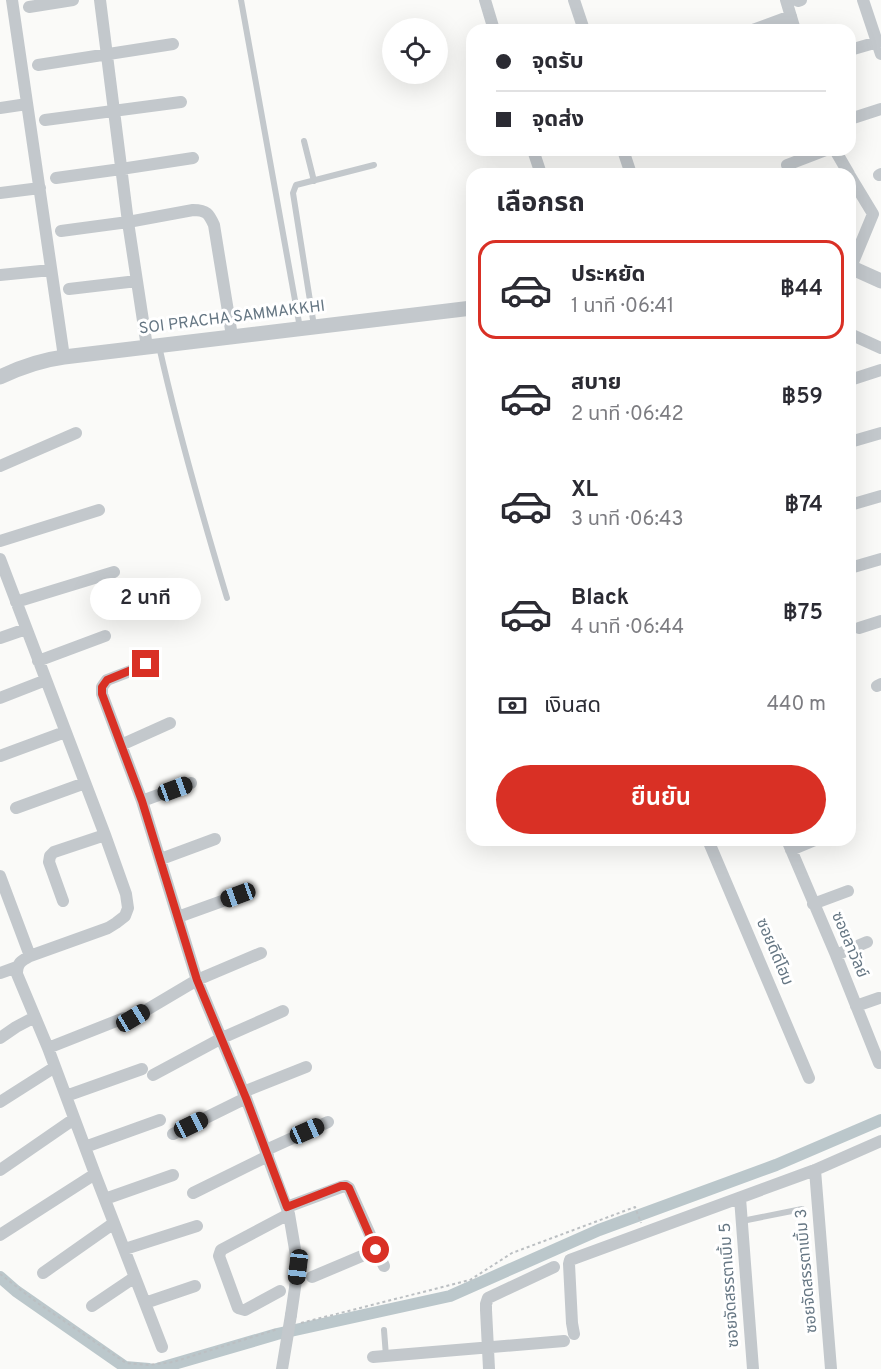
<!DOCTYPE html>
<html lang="th">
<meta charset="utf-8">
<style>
:root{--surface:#fff;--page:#f2f2f3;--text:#2b2b33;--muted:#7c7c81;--line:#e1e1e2;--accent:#d93025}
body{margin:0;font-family:Overpass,"Noto Sans Thai",sans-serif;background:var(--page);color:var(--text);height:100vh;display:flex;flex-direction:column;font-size:22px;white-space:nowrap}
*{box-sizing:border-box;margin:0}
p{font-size:20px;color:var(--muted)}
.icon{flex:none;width:33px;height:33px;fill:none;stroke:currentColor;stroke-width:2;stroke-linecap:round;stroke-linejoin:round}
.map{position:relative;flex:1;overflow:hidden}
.drawer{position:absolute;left:466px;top:168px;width:390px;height:678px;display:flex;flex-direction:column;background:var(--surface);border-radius:18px;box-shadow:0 6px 24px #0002}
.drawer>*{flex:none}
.hud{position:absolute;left:466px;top:24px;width:390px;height:132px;border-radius:18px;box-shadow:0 6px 24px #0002;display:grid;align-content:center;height:132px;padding:0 30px;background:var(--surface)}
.fabs{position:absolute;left:382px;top:18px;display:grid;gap:12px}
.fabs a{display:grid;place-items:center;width:66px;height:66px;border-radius:50%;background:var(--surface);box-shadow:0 6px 24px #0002;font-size:30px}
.end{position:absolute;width:27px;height:27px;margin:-14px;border:8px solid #d93025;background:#fff;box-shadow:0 0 0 3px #fff}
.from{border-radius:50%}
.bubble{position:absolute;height:42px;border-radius:21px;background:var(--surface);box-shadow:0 6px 24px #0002;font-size:20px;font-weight:600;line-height:42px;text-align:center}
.car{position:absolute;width:18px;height:36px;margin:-18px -9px;border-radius:8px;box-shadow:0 0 4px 2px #0007;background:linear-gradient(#222 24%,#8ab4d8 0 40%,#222 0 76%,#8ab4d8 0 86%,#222 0)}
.hud b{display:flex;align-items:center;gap:21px;height:57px;font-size:22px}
.hud b+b{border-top:2px solid var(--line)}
.hud i{width:15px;height:15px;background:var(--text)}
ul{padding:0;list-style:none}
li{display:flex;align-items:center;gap:18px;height:99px;margin:0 12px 9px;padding:0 18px;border:3px solid transparent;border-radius:18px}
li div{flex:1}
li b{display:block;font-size:22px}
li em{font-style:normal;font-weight:600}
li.on{border-color:var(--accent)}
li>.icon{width:54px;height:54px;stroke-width:1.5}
h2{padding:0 30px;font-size:27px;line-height:72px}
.pay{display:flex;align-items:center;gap:15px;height:66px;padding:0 30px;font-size:22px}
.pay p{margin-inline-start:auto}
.cta{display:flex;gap:12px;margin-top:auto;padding:12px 30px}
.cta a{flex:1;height:69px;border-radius:36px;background:var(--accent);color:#fff;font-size:24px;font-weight:600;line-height:69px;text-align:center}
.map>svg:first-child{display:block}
</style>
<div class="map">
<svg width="881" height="1369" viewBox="0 0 881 1369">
<rect width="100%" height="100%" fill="#fafaf8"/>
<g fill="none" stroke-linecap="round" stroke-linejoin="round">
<path stroke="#bbc7cb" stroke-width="12" d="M0 1277 16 1291 125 1367 149 1369
M157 1369 277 1334 450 1296 599 1230 776 1165 881 1120"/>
<path stroke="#bbbfc2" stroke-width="2" stroke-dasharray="3 3" stroke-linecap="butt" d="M0 1274 39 1304 126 1363 148 1365 173 1362 278 1329
M301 1323 470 1280 512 1253 635 1207 641 1223"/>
<path stroke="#c3c8cc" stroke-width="6" d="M241 0 300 328
M304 141 314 181
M314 326 293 193 296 185 374 165
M159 346C178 431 202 515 227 598
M742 1221 802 1209
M384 1330 386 1356"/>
<path stroke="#c3c8cc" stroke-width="12" d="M12 0 64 357
M100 0 128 222 147 347
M485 0 494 30
M574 0 584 30
M786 0 795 30
M863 0 881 54
M798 1 801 0
M29 7 73 0
M753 30 791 16
M850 50 881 41
M38 65 173 44
M0 108 27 104
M850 119 881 109
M45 120 181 102
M533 150 541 174
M623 150 631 174
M835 150 849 174
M787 165 826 150
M879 175 881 174
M850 176 873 214 851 267
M56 178 121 169 193 158
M0 193 40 188
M61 231 128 222 193 210C207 210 209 214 214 225L232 336
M0 275 51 270
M69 289 137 281
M850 334 881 348
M850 380 881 370
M850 442 881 433
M0 466 76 433
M850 505 881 496
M0 541 99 510
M0 559 105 835 126 894 128 908 125 916 116 923 108 928 30 956C21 961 17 963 17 974L48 1048 95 1174 162 1347
M850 568 881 559
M16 602 114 572
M859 628 881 621
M0 638 26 629
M38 661 105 636
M146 665 107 680 102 687V694L142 801 197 980 246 1098 289 1214 298 1267 291 1315
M877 686 881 684
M0 698 46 680
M121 745 170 723
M0 756 65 732
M142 801 191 783
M16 808 85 783
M708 840 809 1078
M787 840 836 955 879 1063
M791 850 815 840
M161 859 215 839
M0 876 30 956
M63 901 49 862 50 856 54 852 105 835
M813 904 848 891
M178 917 239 895
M836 955 867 942
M0 973 17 967
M856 1006 879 998
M133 1018 197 980 261 953
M0 1038 16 1027 35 1017
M48 1048 124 1018
M153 1075 222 1038 283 1011
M243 1092 306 1067
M66 1096 142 1069
M0 1102 55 1067
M173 1134 246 1098
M85 1147 160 1120
M266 1150 328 1122
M0 1170 74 1119
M815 1170 831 1369
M193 1193 268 1156
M740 1198 753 1369
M105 1199 173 1175
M287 1207 341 1187 346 1186 349 1188 384 1266
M0 1235 95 1174
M125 1249 197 1226
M43 1273 114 1223
M312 1277 376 1250
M280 1291 245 1310 238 1308 219 1256 221 1250 289 1214
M145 1303 195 1286
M92 1306 135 1277
M574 1334 572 1323 569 1264 570 1260 815 1170 881 1141
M373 1357 564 1341
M489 1369 486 1310V1304L488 1298 554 1267"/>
<path stroke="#c3c8cc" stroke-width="15" d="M850 267 881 281
M0 377C21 367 41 360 64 357L472 308"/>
<path stroke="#c3c8cc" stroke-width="12" d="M282 1369 291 1315"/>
</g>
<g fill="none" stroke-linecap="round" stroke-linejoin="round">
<path stroke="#d93025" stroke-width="8" d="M146 664 107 680 102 687V694L142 801 197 980 246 1098 287 1207 341 1186H346L349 1188 376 1250"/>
</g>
<g text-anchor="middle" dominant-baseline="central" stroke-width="6" stroke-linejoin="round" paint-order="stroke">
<g font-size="16" fill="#657683" stroke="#fff">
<text transform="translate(232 318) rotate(-7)">SOI PRACHA SAMMAKKHI</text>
<text transform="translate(849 945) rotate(67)">ซอยลาวัลย์</text>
<text transform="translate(774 952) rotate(67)">ซอยดีดีโฮม</text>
<text transform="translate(807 1271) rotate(-95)">ซอยจัดสรรตาเบิ้ม 3</text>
<text transform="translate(730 1285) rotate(-94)">ซอยจัดสรรตาเบิ้ม 5</text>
</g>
</g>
</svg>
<div class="fabs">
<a><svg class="icon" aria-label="locate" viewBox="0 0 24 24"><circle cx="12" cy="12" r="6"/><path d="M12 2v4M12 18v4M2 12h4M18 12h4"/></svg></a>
</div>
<i class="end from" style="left:376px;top:1250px"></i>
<i class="end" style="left:146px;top:664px"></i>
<div class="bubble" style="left:90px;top:578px;width:111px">2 นาที</div>
<i class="car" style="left:175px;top:789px;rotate:70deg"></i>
<i class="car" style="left:238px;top:895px;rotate:250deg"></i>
<i class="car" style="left:133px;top:1018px;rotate:59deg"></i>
<i class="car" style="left:191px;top:1125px;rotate:64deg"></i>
<i class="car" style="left:307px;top:1131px;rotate:66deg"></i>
<i class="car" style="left:298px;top:1267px;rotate:187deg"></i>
<div class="hud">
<b><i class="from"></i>จุดรับ</b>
<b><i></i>จุดส่ง</b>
</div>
<section class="drawer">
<h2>เลือกรถ</h2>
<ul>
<li class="on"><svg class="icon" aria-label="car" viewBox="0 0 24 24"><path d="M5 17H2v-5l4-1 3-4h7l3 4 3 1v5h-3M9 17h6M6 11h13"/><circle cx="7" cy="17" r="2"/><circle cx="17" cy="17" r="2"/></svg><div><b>ประหยัด</b><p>1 นาที · 06:41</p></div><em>฿44</em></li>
<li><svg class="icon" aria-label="car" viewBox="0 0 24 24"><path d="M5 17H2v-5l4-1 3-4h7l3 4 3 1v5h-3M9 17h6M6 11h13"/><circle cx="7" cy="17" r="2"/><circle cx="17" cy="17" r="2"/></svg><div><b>สบาย</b><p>2 นาที · 06:42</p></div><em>฿59</em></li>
<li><svg class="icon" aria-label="car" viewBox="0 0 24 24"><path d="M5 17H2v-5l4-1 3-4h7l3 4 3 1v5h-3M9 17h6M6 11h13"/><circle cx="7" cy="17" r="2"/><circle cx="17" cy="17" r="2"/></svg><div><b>XL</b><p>3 นาที · 06:43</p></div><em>฿74</em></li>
<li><svg class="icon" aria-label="car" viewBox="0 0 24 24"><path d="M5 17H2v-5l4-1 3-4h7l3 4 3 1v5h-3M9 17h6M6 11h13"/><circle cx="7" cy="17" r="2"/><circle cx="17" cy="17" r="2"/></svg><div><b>Black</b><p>4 นาที · 06:44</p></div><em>฿75</em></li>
</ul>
<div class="pay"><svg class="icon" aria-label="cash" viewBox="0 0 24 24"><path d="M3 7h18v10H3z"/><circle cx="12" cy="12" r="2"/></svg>เงินสด<p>440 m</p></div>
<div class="cta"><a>ยืนยัน</a></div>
</section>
</div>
